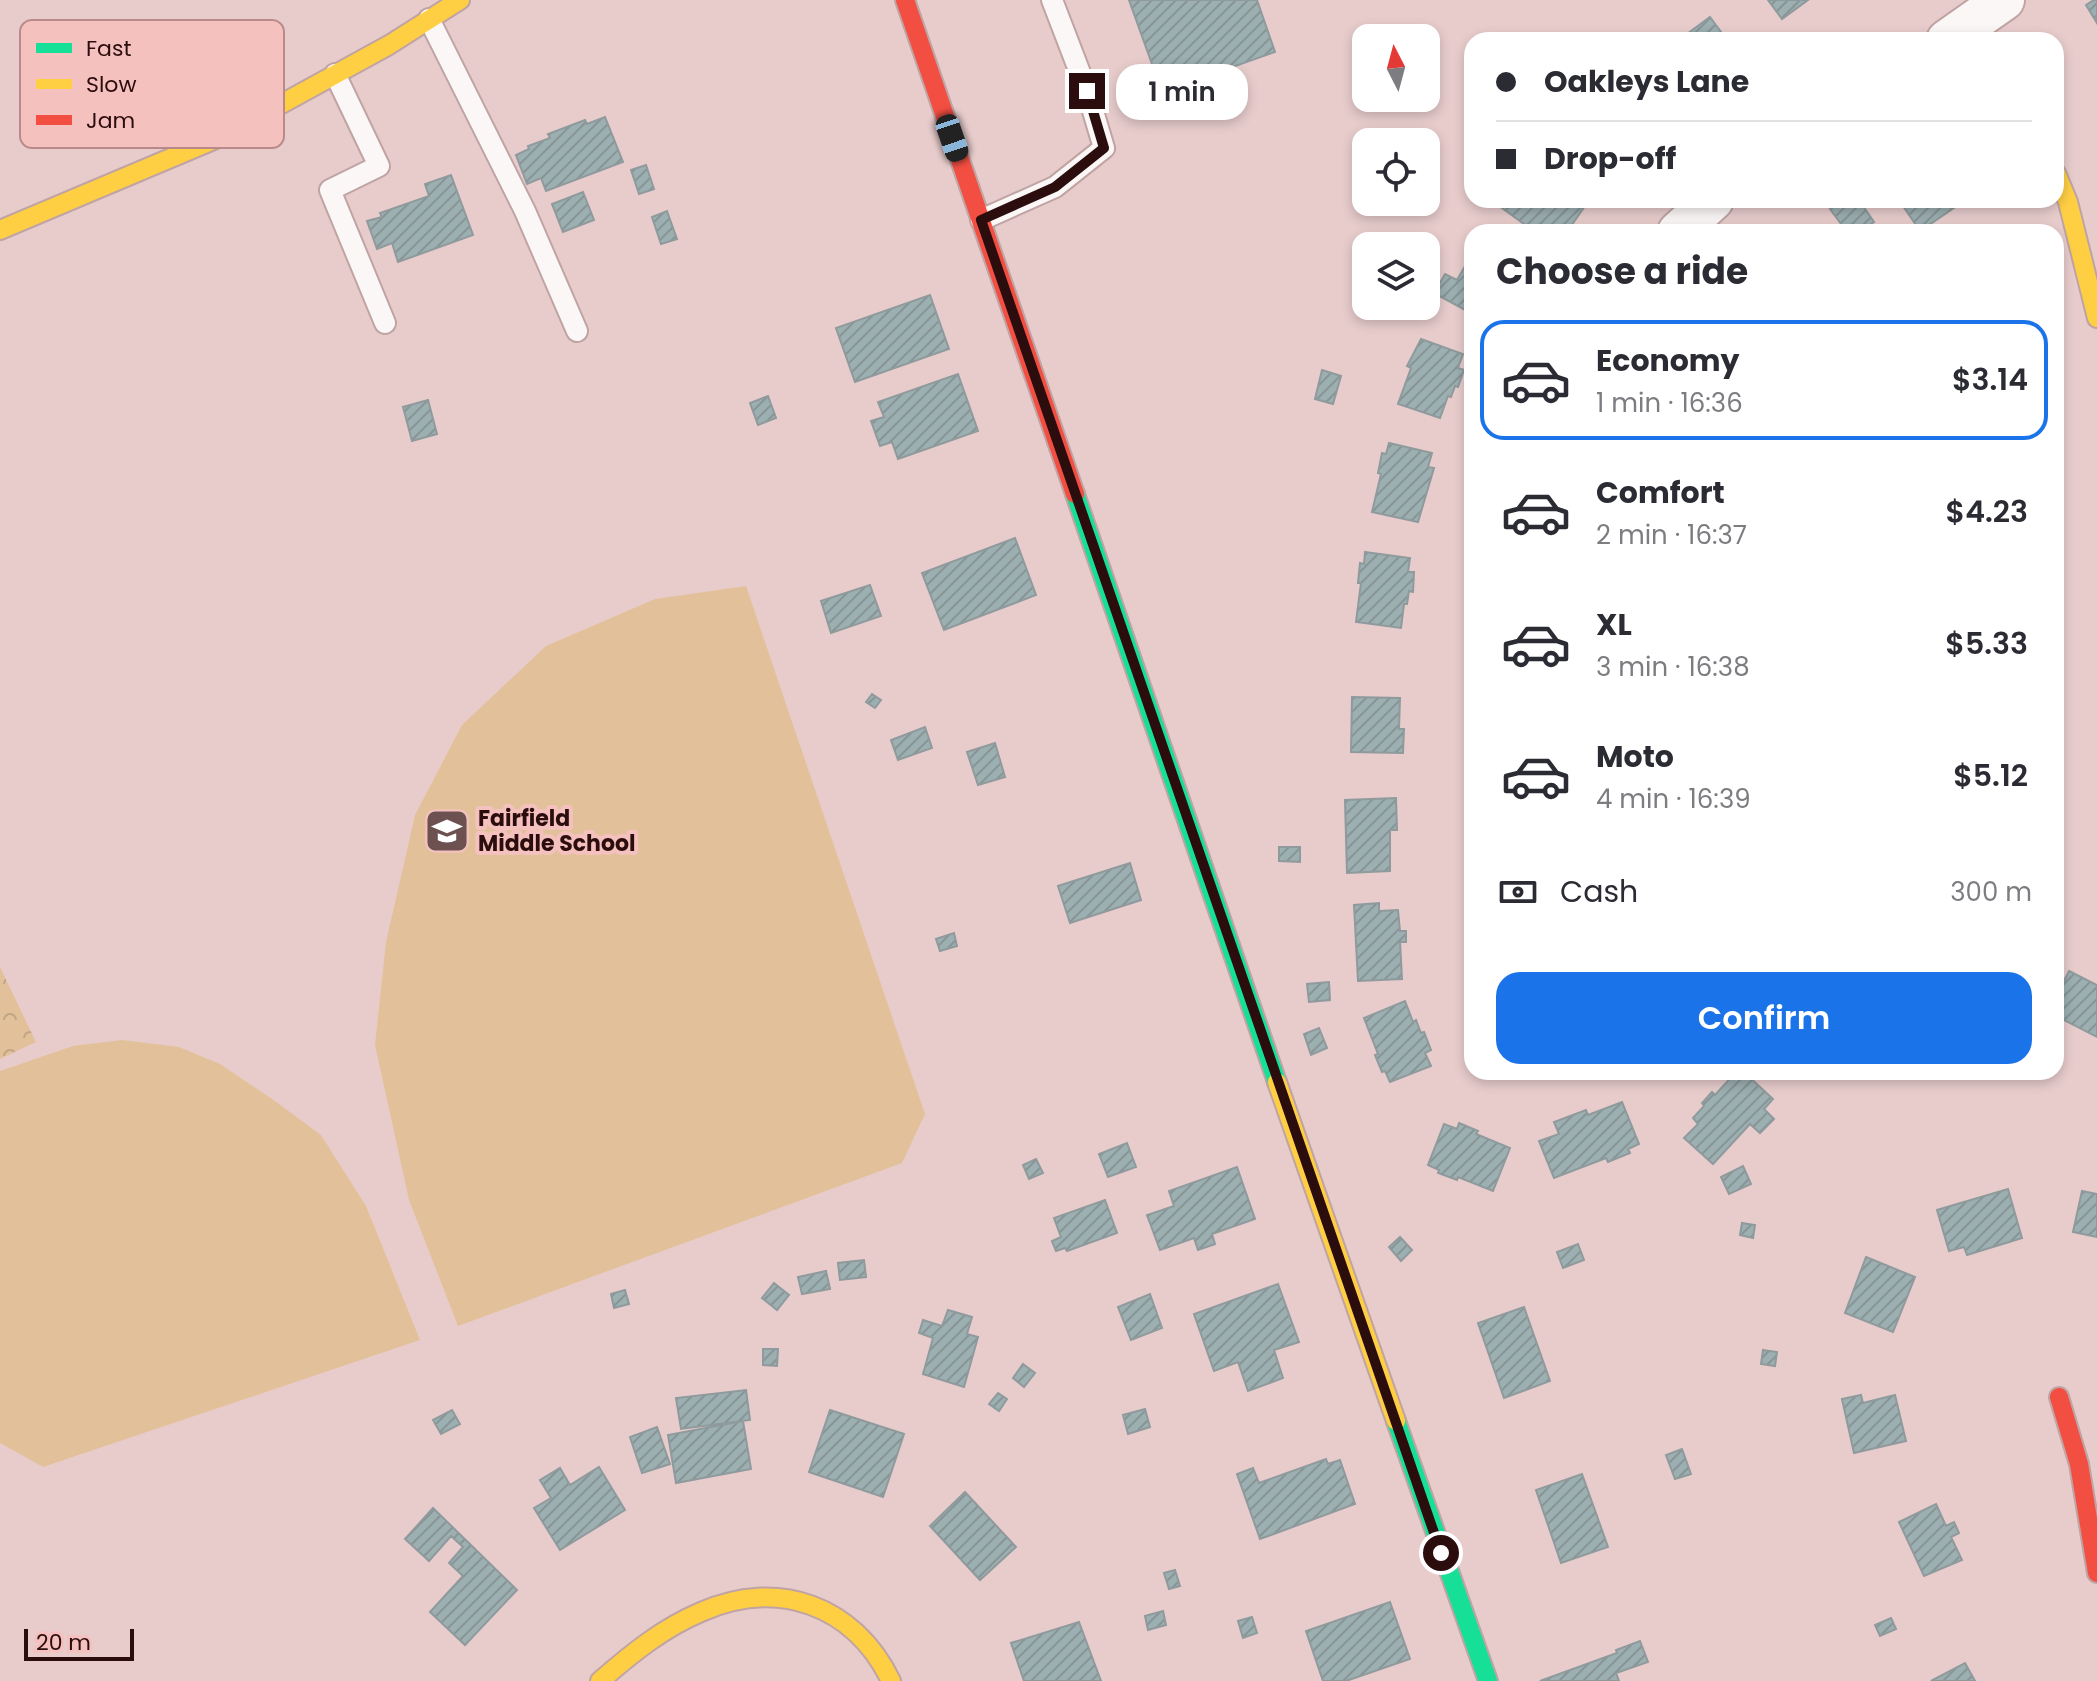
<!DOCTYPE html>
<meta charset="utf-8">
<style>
:root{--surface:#fff;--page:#f7f7f7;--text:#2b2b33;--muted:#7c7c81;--line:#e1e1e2;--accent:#1a73e8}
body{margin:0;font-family:Poppins,sans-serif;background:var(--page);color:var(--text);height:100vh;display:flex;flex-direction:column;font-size:30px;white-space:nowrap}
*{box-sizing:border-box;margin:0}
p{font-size:26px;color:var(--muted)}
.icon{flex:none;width:44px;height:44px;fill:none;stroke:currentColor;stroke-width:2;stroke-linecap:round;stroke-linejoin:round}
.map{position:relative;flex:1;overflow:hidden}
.panel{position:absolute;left:1464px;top:224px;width:600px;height:856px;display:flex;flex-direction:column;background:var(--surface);border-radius:24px;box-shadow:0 4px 12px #0003}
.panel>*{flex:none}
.top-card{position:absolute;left:1464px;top:32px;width:600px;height:176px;border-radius:24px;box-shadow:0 4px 12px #0003;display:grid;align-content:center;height:176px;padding:0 32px;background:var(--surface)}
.needle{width:52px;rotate:354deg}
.buttons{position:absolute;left:1352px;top:24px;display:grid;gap:16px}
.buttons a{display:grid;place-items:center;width:88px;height:88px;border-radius:16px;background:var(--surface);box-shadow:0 4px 12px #0003;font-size:40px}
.scale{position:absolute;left:24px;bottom:20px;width:110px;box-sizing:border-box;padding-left:8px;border:4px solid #2b0d0d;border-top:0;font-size:22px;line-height:28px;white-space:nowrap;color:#2b0d0d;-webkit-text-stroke:6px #f5c1bf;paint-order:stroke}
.end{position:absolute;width:36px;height:36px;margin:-18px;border:10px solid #2b0d0d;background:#fff;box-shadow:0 0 0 4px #fff}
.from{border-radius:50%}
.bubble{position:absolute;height:56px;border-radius:24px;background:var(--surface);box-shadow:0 4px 12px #0003;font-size:26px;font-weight:600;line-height:56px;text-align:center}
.car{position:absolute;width:24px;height:48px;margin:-24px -12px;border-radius:10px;box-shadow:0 0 6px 2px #0007;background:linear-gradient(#222 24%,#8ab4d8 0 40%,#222 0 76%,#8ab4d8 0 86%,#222 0)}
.top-card b{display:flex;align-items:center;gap:28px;height:76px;font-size:30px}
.top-card b+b{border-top:2px solid var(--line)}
.top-card i{width:20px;height:20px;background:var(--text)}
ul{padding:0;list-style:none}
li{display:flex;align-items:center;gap:24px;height:120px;margin:0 16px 12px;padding:0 16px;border:4px solid transparent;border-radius:24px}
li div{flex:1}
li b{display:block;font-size:30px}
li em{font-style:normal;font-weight:600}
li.selected{border-color:var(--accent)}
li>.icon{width:72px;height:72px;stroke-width:1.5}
h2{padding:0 32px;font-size:36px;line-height:96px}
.pay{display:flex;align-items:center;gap:20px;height:88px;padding:0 32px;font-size:30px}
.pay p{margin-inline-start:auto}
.primary-button{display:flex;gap:16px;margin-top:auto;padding:16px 32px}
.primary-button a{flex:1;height:92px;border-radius:24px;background:var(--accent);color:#fff;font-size:32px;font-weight:600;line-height:92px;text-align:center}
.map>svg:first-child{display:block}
</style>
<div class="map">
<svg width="2097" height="1681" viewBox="0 0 2097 1681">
<defs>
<pattern id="park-crowns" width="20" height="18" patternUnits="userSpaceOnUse" patternTransform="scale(2)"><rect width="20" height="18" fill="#e2c19a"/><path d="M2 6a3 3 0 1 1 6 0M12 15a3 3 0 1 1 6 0" fill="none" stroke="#c2a584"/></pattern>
<pattern id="building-hatch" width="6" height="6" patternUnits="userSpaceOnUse" patternTransform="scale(2)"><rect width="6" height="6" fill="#9cafb1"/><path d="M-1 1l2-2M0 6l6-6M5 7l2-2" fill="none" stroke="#879597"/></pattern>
</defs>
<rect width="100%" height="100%" fill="#e8cccc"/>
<path fill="#e2c19a" d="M746 586 925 1114 902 1163 458 1326 409 1200 375 1045 386 942 415 815 462 725 546 646 655 599Z
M122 1040 179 1047 220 1064 275 1101 321 1135 366 1206 420 1340 43 1467 0 1443V1071L73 1046Z"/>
<path fill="url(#park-crowns)" d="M0 967 36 1042 0 1059Z"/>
<path fill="url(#building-hatch)" stroke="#8f9a9c" stroke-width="2" d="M1129 0H1257L1275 52 1162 92Z
M1768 0H1808L1782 19Z
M2094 0H2097V23L2086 5Z
M1710 17 1727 40H1679Z
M605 117 623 162 546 191 541 178 527 184 516 155 529 149 528 146 550 138 548 134 585 120 587 124Z
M646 165 654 189 639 194 631 170Z
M451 175 473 235 398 262 392 243 377 249 367 221 382 217 380 213 429 196 425 184Z
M583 192 594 220 563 232 552 204Z
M1508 200H1521L1525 203 1527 200H1589L1567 232H1535L1502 208Z
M1843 200H1859L1874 222 1860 232H1847L1830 209Z
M1899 200H1963L1964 201 1920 231Z
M667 211 677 239 661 244 652 217Z
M1472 254V307L1467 311 1434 293 1445 274 1457 280Z
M930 295 949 349 855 382 836 328Z
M1421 339 1463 354 1458 368 1464 370 1458 387 1455 386 1451 397 1448 396 1440 418 1398 404 1411 368 1407 366Z
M1322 370 1341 376 1333 404 1315 399Z
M958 374 978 431 898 459 892 442 880 446 871 421 884 417 878 402Z
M768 396 776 418 758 425 750 403Z
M428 400 437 434 412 441 403 407Z
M1389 443 1432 453 1428 467 1434 468 1418 522 1372 512 1381 474 1378 473 1382 453 1386 454Z
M1015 538 1036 595 944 630 922 573Z
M1365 552 1410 558 1408 572H1414L1413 592 1409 591 1407 604H1404L1401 628 1356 622 1361 583H1358L1360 563 1364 564Z
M870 585 881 616 831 633 821 601Z
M872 694 881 700 875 708 866 702Z
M1352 697 1400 698 1399 729H1404L1403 753 1351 752Z
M925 727 932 748 898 760 891 740Z
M995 743 1005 777 978 785 967 752Z
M1396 798 1397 830H1390V871L1347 873 1345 800Z
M1279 847H1300V862L1279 861Z
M1130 863 1141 900 1070 923 1058 886Z
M1379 903V911L1398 910 1400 931H1406V942H1400L1402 979 1358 981 1354 905Z
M954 933 957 946 940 951 936 939Z
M2069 971 2097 985V1037L2056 1016V996Z
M1329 982 1330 1000 1309 1002 1307 984Z
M1405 1001 1413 1022 1416 1020 1421 1033 1424 1032 1431 1050 1425 1053 1431 1066 1390 1082 1385 1071 1382 1072 1375 1055 1378 1054 1364 1018Z
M1319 1028 1327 1048 1311 1055 1304 1034Z
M1736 1072H1744L1773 1099 1764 1109 1774 1119 1760 1133 1750 1124 1713 1164 1684 1138 1698 1124 1693 1118 1704 1106 1702 1103 1712 1092 1715 1095Z
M1622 1102 1639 1144 1628 1149 1630 1153 1608 1162 1606 1158 1554 1178 1539 1141 1559 1134 1554 1122 1586 1110 1588 1115Z
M1459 1123 1478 1131 1476 1134 1510 1148 1493 1191 1458 1177 1457 1180 1438 1173 1439 1170 1428 1165 1444 1124 1457 1129Z
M1127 1143 1136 1167 1108 1177 1099 1154Z
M1036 1159 1043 1173 1029 1179 1023 1165Z
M1743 1166 1751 1184 1729 1194 1721 1177Z
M1237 1167 1255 1219 1212 1234 1215 1244 1198 1250 1194 1238 1160 1250 1147 1215 1174 1206 1169 1191Z
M2008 1189 2022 1238 1967 1255 1964 1247 1949 1251 1937 1210Z
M2082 1191 2097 1194V1237L2073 1232Z
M1105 1200 1117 1233 1067 1251 1065 1248 1056 1251 1052 1241 1061 1237 1054 1218Z
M1742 1223 1755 1225 1753 1238 1740 1235Z
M1400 1237 1412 1250 1401 1261 1389 1247Z
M1578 1244 1584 1260 1563 1268 1557 1252Z
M1866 1257 1915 1277 1893 1332 1845 1313Z
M864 1260 866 1277 840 1280 838 1263Z
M826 1271 830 1289 802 1294 798 1277Z
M774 1283 789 1295 777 1310 762 1298Z
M1278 1284 1299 1342 1274 1350 1283 1378 1248 1391 1238 1362 1214 1371 1194 1314Z
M625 1290 629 1304 614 1308 611 1294Z
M1150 1294 1162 1328 1131 1340 1118 1307Z
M1524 1307 1550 1381 1504 1398 1478 1323Z
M948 1310 972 1317 967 1334 978 1337 964 1387 923 1374 933 1338 919 1333 923 1320 942 1326Z
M763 1349H778L777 1366 763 1365Z
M1763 1350 1777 1352 1775 1366 1761 1364Z
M1023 1364 1035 1373 1024 1387 1013 1378Z
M746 1390 750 1420 681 1429 676 1398Z
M998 1393 1007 1399 999 1411 989 1404Z
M1861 1395 1863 1403 1895 1395 1906 1441 1854 1453 1842 1399Z
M1145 1409 1150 1427 1128 1434 1123 1415Z
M452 1410 460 1424 441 1434 433 1420Z
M830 1410 904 1434 883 1497 809 1472Z
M743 1421 751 1469 676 1483 668 1435Z
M657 1427 670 1464 642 1473 630 1437Z
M1682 1449 1691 1474 1675 1479 1666 1455Z
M1326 1459 1328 1464 1340 1460 1355 1504 1260 1539 1237 1474 1253 1468 1259 1483Z
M599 1467 625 1510 560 1550 534 1508 551 1498 540 1480 560 1468 570 1485Z
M1582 1474 1608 1547 1561 1563 1536 1490Z
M965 1492 1016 1547 980 1580 930 1526Z
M1936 1504 1946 1526 1954 1522 1959 1533 1951 1537 1962 1560 1924 1576 1899 1522Z
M433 1508 517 1590 465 1645 430 1612 463 1576 449 1563 463 1547 451 1536 429 1561 405 1539Z
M1175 1570 1180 1586 1169 1589 1164 1573Z
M1390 1602 1410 1659 1346 1681H1323L1306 1631Z
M1163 1611 1166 1625 1148 1630 1145 1616Z
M1252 1617 1257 1633 1243 1638 1238 1621Z
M1891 1618 1896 1629 1880 1636 1875 1625Z
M1079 1622 1101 1681H1024L1011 1643Z
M1640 1641 1648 1662 1616 1673 1619 1681H1540L1617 1653 1616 1650Z
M1965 1663 1975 1681H1931Z"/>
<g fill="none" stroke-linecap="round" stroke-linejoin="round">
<g stroke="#c0a4a4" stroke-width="24">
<path id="lane" d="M429 19 525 211 577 331
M335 74 379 166 330 190 385 323
M981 220 1055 187 1104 148 1087 91 1052 0"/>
</g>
<g stroke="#c0a4a4" stroke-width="44">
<path id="street" d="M1947 40 2004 0
M1678 232 1713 200"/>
</g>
<g stroke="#c0a4a4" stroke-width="22">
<path id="fast" d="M1075 494 1277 1082
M1396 1421 1488 1681"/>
</g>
<g stroke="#c0a4a4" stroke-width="22">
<path id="slow" d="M2056 173 2068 202 2097 318
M0 230 223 136 389 45 460 0
M1277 1082 1396 1421
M600 1681C631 1654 663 1628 701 1612 778 1578 854 1605 891 1681"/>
</g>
<g stroke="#c0a4a4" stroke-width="22">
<path id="jam" d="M905 0 1075 494
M2059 1397 2079 1464 2097 1573"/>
</g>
<use href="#lane" stroke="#fcf7f7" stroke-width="20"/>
<use href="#street" stroke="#fcf7f7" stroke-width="40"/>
<use href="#fast" stroke="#16e098" stroke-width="18"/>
<use href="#slow" stroke="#ffcf43" stroke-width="18"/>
<use href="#jam" stroke="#f24e42" stroke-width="18"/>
</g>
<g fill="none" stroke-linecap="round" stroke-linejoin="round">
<path stroke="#2b0d0d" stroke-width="10" d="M1087 91 1104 148 1055 187 981 220 1441 1553"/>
</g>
<defs>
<g id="school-square" transform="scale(2.3)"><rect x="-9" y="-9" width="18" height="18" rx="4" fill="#6d5050" stroke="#f5c1bf"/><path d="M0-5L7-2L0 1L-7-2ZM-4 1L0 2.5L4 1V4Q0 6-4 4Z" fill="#fff"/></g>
</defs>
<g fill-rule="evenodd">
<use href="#school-square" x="447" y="831"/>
</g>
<g text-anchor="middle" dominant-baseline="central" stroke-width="8" stroke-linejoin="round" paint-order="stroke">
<g font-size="22" font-weight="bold" fill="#2b0d0d" stroke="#f5c1bf" text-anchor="start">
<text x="478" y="818">Fairfield<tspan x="478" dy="25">Middle School</tspan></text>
</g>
</g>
<rect x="20" y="20" width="264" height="128" rx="12" fill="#f5c1bf" stroke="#b88b8a" stroke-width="2"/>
<rect x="36" y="43" width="36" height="10" fill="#16e098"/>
<rect x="36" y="79" width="36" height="10" fill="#ffcf43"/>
<rect x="36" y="115" width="36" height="10" fill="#f24e42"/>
<g font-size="22" fill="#2b0d0d">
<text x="86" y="56">Fast</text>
<text x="86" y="92">Slow</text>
<text x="86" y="128">Jam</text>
</g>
</svg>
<div class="buttons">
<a><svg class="needle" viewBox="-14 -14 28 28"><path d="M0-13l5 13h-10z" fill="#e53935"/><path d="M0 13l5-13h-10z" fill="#7c7c81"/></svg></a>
<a><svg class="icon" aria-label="locate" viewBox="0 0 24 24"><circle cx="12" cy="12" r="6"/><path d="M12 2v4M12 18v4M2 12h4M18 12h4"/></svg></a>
<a><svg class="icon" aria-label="layers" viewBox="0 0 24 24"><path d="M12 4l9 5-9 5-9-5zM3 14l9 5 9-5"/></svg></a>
</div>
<div class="scale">20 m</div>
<i class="end from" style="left:1441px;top:1553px"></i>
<i class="end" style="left:1087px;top:91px"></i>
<div class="bubble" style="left:1116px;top:64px;width:132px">1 min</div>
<i class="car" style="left:952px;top:138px;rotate:161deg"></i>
<div class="top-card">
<b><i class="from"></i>Oakleys Lane</b>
<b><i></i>Drop-off</b>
</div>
<section class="panel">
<h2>Choose a ride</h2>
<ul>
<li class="selected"><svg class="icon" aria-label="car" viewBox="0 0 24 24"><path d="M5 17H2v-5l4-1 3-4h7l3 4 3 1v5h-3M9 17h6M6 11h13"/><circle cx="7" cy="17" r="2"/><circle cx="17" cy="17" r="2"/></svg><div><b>Economy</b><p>1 min · 16:36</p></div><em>$3.14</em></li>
<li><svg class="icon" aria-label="car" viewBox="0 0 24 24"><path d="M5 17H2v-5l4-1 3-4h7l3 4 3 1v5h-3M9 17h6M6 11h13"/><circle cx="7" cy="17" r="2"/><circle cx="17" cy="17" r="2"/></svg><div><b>Comfort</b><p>2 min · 16:37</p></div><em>$4.23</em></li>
<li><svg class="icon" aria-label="car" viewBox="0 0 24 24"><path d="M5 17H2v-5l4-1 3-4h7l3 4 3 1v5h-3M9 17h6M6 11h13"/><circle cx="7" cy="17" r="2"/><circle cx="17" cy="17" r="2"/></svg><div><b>XL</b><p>3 min · 16:38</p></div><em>$5.33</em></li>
<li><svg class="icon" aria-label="car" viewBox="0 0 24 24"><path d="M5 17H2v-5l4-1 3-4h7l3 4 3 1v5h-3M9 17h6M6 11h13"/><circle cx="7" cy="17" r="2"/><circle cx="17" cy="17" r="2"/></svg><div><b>Moto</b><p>4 min · 16:39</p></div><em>$5.12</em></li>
</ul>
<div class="pay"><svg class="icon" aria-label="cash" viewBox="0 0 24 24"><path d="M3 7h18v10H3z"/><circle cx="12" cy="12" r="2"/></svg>Cash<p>300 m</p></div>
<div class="primary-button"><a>Confirm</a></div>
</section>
</div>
